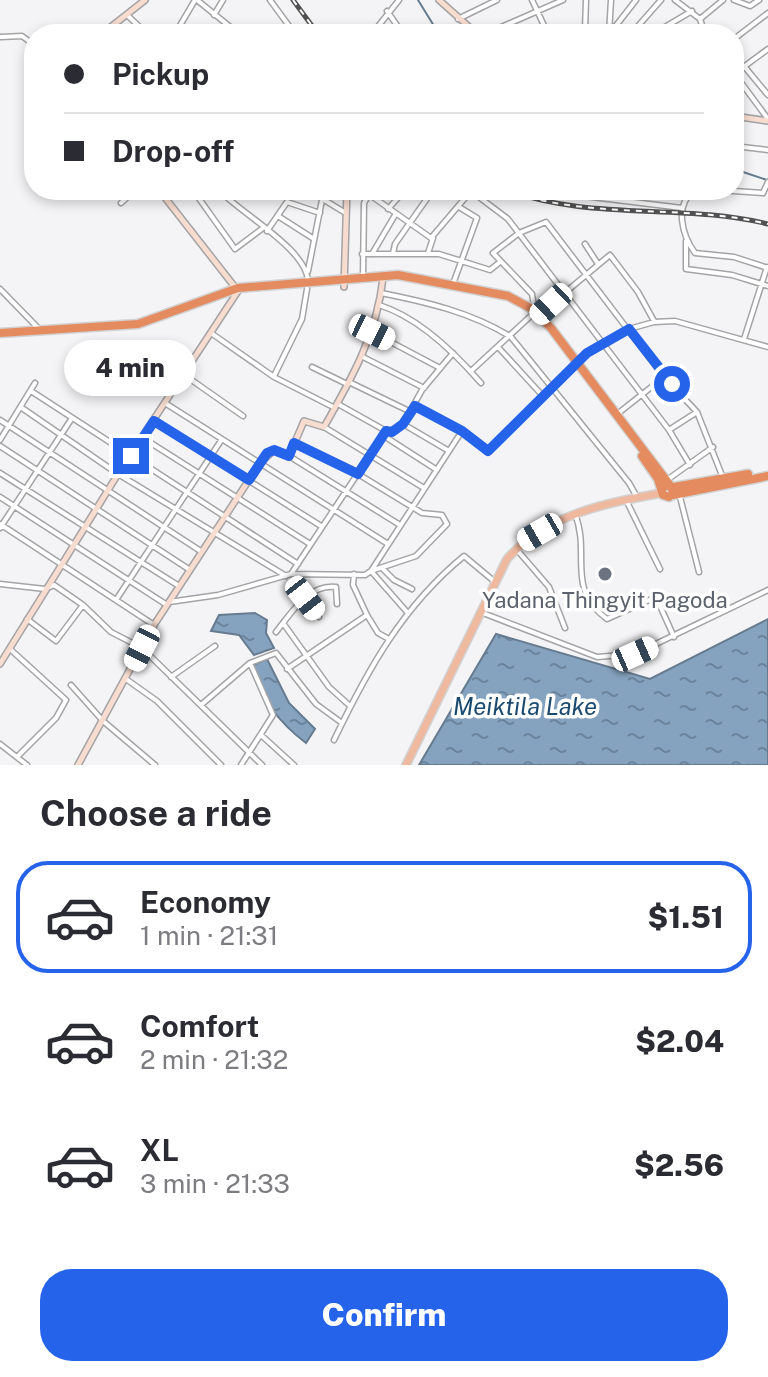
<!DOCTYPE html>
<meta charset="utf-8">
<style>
:root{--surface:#fff;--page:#f7f7f7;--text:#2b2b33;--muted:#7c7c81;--line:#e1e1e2;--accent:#2563eb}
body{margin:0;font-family:"Public Sans",sans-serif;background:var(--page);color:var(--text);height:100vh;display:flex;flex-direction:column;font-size:30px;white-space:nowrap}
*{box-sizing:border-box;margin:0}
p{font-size:26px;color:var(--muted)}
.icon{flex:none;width:44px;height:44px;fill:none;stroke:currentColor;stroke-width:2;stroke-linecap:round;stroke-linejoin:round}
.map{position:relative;height:765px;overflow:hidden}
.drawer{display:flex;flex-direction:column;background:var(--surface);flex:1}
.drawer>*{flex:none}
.top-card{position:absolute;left:24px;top:24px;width:720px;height:176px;border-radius:32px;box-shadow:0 4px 12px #0003;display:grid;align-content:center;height:176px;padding:0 40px;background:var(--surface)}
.end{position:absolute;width:36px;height:36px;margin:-18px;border:10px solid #2563eb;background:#fff;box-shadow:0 0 0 4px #fff}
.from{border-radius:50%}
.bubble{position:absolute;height:56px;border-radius:28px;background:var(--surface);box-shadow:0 4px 12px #0003;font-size:26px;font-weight:800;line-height:56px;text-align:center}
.car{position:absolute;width:24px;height:48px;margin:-24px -12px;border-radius:10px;box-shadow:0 0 6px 2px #0007;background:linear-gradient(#fff 24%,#345 0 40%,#fff 0 76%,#345 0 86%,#fff 0)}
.top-card b{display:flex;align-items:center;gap:28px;height:76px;font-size:30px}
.top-card b+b{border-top:2px solid var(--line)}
.top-card i{width:20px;height:20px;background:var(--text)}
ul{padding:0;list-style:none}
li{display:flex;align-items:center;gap:24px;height:112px;margin:0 16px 12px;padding:0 24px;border:4px solid transparent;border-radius:32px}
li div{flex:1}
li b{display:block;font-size:30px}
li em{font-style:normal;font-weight:800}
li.current{border-color:var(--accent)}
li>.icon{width:72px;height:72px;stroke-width:1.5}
h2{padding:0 40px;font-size:36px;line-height:96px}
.primary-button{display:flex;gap:16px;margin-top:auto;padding:16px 40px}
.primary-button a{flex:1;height:92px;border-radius:32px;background:var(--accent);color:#fff;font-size:32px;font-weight:800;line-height:92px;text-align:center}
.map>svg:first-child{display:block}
</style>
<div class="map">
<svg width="768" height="765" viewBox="0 0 768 765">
<defs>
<pattern id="water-ripples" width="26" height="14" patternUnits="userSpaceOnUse" patternTransform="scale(2)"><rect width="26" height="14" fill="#85a3bf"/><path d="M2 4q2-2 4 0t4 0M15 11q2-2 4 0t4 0" fill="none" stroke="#6c849b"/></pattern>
</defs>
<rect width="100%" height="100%" fill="#f4f4f6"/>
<path fill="url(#water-ripples)" stroke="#667b8f" stroke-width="2" d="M255 613 267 620 266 633 274 648 254 655 239 635 211 631 219 615Z
M768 619V765H419L496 634 650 679Z
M267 659 289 703 315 729 306 743C277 721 263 701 253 665Z"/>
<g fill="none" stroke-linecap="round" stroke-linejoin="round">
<path stroke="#667b8f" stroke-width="2" d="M418 0 439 34
M734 169 767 180
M630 190 632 193"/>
<g stroke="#a4a4a6" stroke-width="7">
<path id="street" d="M197 0 239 34
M270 0 295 34
M532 0 548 34
M675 0 700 19 705 34
M734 0 750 6 759 0
M387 11 403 34
M127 15 147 34
M214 15 223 0
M458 19 497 0
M700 19 723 0
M181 25 194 34
M585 30 586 0
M611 32 636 0
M175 34 195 0
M372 34 399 0
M492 34 499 28 563 0
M609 34 611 0
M631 34 661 0
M653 34 692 11
M1 37 22 36 34 45
M734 39 768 13
M744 66 768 95
M734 73 768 119
M734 74 768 49
M734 146 768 150
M193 190 235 249 263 228
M219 190C241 214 309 250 308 283
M308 190 344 212
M363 190 431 238 471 191 508 219 669 430 690 465
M535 190 682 208
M694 190C674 206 682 235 695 253L734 257 768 268
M719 190 763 193
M763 193 768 182
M121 203 135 190
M388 209 405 190
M278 216 314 239
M267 231 287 202 320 213
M686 241V269L732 275 768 286
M585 244 598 264
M393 253 395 244 433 190
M428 253 433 238
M362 254H439L490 270 500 262
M372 254 395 215
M308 271 322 200
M363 278 364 203 368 196
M453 284 477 218 459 207
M0 289 40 330
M381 293C426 302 471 312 511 337L629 483 637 497
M379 305C418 317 455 353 481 383
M537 316 610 255 638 292 654 321
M372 332 440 368
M211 333 274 377 335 408
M744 339 767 267
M498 347 541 394
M363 357 424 388
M312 367 347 384
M471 371 535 312 532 294 493 253 519 233 546 222 664 377 697 412 723 478
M183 374 243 416
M274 376 302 319 307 289
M351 383 411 412
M31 391 298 564
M165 403 388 544
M338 404 386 431
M415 406 462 431 488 451 587 353 629 329 654 322 675 321 768 347
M22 408 118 474 286 576
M616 415 664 377
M0 420 202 552
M154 421 321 526
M403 424 449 451
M324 427 424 488
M669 430 697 412
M384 436 437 470
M143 438 310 544
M0 440 35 383
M294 443 358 474 422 513 442 515 447 524 416 556 374 570
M0 446 190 570
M289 456 400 525
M0 473 179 586
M667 480 713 447
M679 493 699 572
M0 497 167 605
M627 502 660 569
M575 514C591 554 565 588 607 619L656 597 674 637
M0 524 154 625
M0 528 72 418
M518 551 549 587 565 628
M382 568 394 580 412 589
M371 571 407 612
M291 574 386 431 392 432 403 424 422 390 453 353
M354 574 353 585 367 615
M0 584 45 589 54 585 83 605 111 632 142 648 262 765
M305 598 319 617
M116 600 222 439
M169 602 218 595 291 574 365 575 371 571 462 431
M337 604 336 587C312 584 296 606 283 623L329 687 349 705
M483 613 597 657 635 654 768 590
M27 619 56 641 83 605
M276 632 283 623
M10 649 66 700 56 718 18 756
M287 669 367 615 378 633 387 638
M171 677 215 646
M126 679 157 701 221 765
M71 685 103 721 155 765
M201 705 250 663
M261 735 294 765
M334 740C368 669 403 606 464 556L495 582
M0 744 27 765
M241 765 273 715 250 663 276 653 316 704 342 723"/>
</g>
<g stroke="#a4a4a6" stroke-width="8">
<path id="secondary" d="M439 0 477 34
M102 34 145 0
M523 34 577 29 596 34
M734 116 768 121
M344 287 347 190
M0 664 118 474 238 291 159 190
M78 765 154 625 260 463 274 450 289 456 304 421 324 427C352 378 377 334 383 278"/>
</g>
<g stroke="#d2d2d2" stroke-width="10">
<path id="primary" d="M406 765 507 559C547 514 606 503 662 493"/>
</g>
<g stroke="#d2d2d2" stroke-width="11">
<path id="highway" d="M0 333 138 324 238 288 398 275 508 296 532 309 551 328 669 484
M642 456 658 479 663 495 669 497 674 493 669 484 662 488
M674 487 748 474
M673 495 768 476"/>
</g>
<use href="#street" stroke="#fff" stroke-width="4"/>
<use href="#secondary" stroke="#f7dccf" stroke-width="5"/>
<use href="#primary" stroke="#efb9a0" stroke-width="7"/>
<use href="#highway" stroke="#e48b60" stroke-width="8"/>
<g stroke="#515152" stroke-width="5">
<path id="rail" d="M293 0 318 34
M506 190C591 221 682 203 768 224"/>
</g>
<use href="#rail" stroke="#fff" stroke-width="2" stroke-dasharray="6" stroke-linecap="butt"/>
</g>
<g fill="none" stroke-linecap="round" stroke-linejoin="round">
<path stroke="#2563eb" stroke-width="10" d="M131 456 154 421 249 480 267 453 274 450 289 456 294 443 358 474 386 431 392 432 403 424 415 406 462 431 488 451 587 353 629 329 672 384"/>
</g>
<circle fill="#6b7280" stroke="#fff" stroke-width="3" cx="605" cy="574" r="8"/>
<g text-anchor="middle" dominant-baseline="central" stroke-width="7" stroke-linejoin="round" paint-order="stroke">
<g font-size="22" fill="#5b616d" stroke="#fff">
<text x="605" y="600">Yadana Thingyit Pagoda</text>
</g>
<g font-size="24" font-style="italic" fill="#1b4a70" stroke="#fff">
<text x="525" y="706">Meiktila Lake</text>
</g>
</g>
</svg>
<i class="end from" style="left:672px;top:384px"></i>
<i class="end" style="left:131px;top:456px"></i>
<div class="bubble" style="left:64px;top:340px;width:132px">4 min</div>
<i class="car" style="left:551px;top:304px;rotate:227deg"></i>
<i class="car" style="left:372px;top:332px;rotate:116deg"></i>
<i class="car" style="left:540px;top:532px;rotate:240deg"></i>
<i class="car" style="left:305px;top:598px;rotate:142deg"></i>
<i class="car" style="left:142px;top:648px;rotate:207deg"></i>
<i class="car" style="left:635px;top:654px;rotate:66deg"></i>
<div class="top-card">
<b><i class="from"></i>Pickup</b>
<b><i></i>Drop-off</b>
</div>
</div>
<section class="drawer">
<h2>Choose a ride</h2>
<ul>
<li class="current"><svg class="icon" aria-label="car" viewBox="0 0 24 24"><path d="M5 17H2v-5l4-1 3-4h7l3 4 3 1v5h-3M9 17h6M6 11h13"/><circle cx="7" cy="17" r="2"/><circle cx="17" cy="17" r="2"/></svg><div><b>Economy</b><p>1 min · 21:31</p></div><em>$1.51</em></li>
<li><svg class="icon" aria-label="car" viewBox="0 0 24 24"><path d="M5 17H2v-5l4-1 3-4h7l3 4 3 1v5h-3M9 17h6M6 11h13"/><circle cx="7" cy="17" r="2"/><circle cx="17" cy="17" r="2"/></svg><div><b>Comfort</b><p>2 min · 21:32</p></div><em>$2.04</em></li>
<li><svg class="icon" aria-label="car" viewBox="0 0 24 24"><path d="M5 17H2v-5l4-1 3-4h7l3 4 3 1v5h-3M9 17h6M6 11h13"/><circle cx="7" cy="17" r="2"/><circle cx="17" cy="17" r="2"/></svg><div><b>XL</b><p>3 min · 21:33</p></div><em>$2.56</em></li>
</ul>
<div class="primary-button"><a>Confirm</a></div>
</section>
